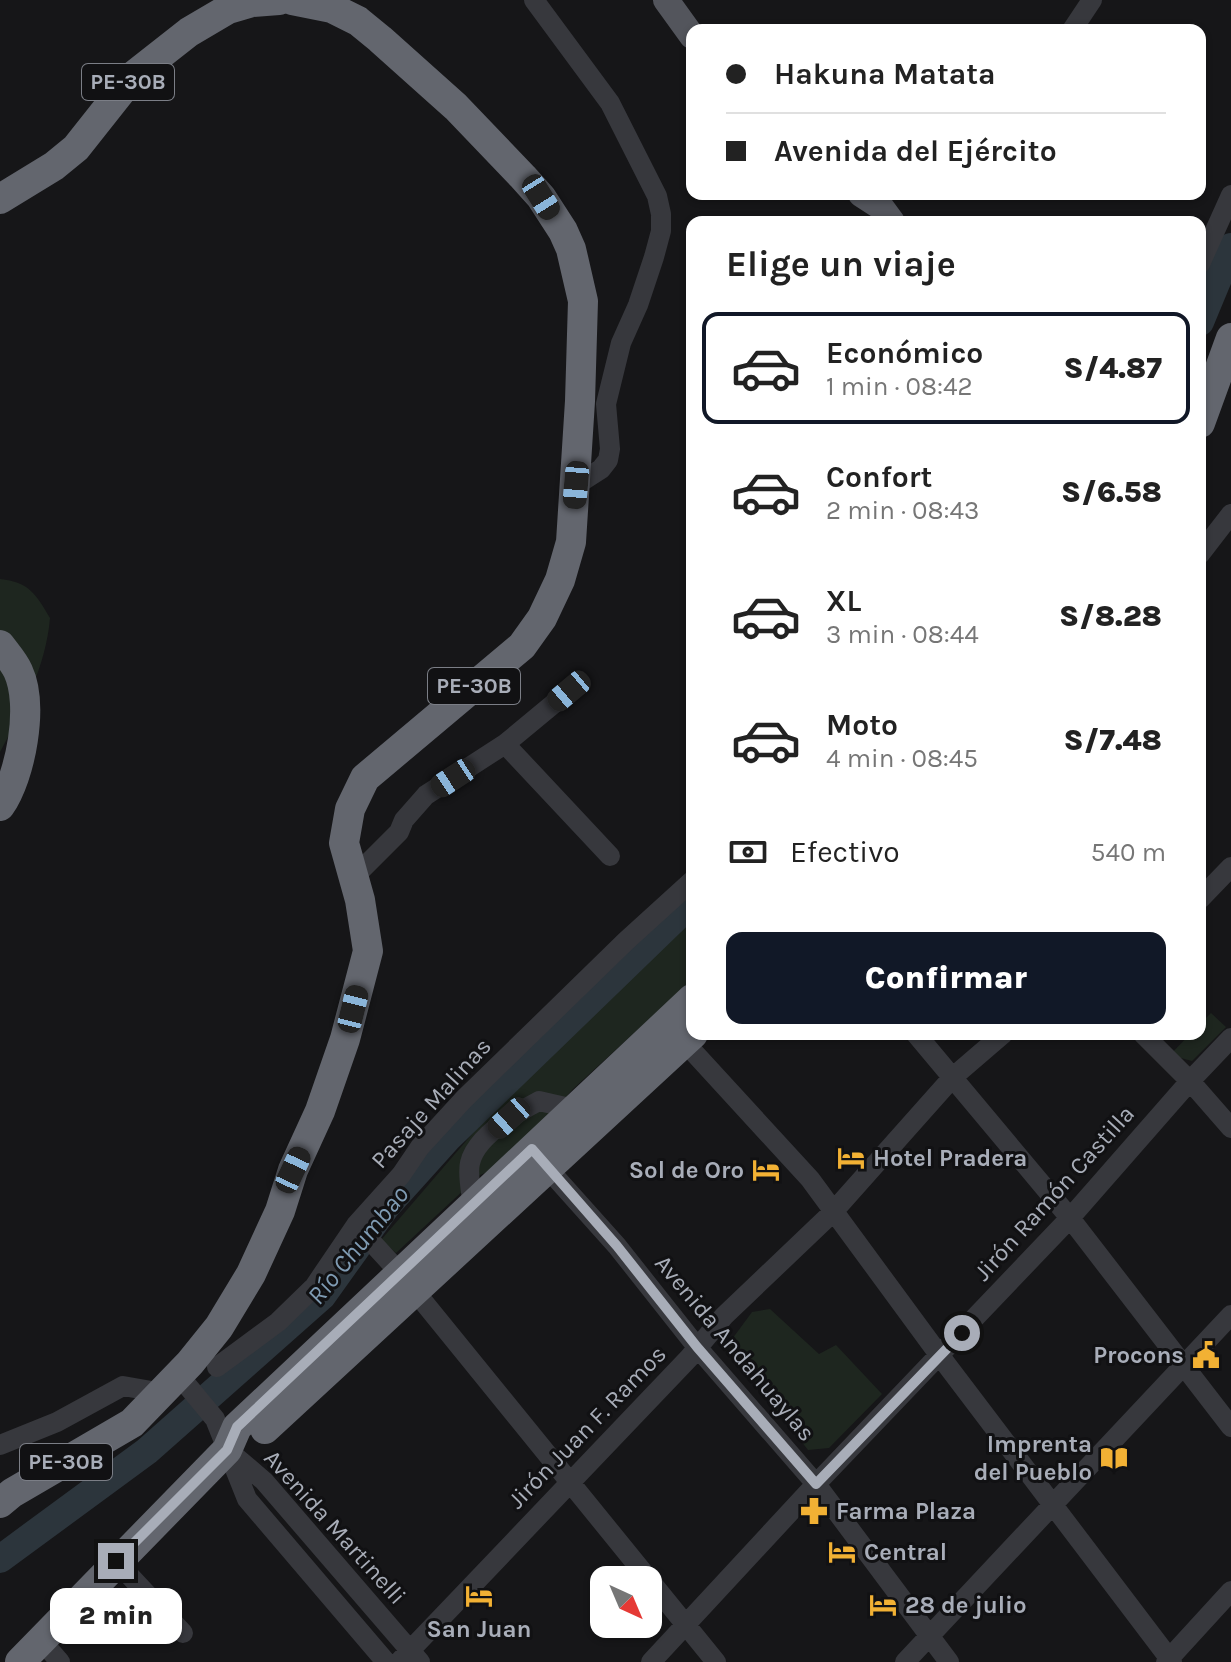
<!DOCTYPE html>
<html lang="es">
<meta charset="utf-8">
<style>
:root{--surface:#fff;--page:#f6f6f6;--text:#222;--muted:#767676;--line:#e0e0e0;--accent:#111827}
body{margin:0;font-family:Karla,sans-serif;background:var(--page);color:var(--text);height:100vh;display:flex;flex-direction:column;font-size:30px;white-space:nowrap}
*{box-sizing:border-box;margin:0}
p{font-size:26px;color:var(--muted)}
.icon{flex:none;width:44px;height:44px;fill:none;stroke:currentColor;stroke-width:2;stroke-linecap:round;stroke-linejoin:round}
.map{position:relative;flex:1;overflow:hidden}
.side{position:absolute;left:686px;top:216px;width:520px;height:824px;display:flex;flex-direction:column;background:var(--surface);border-radius:16px;box-shadow:0 2px 6px #0004}
.side>*{flex:none}
.top-card{position:absolute;left:686px;top:24px;width:520px;height:176px;border-radius:16px;box-shadow:0 2px 6px #0004;display:grid;align-content:center;height:176px;padding:0 40px;background:var(--surface)}
.needle{width:52px;rotate:136deg}
.tools{position:absolute;left:590px;top:1566px;display:grid;gap:16px}
.tools a{display:grid;place-items:center;width:72px;height:72px;border-radius:16px;background:var(--surface);box-shadow:0 2px 6px #0004;font-size:40px}
.end{position:absolute;width:36px;height:36px;margin:-18px;border:10px solid #a8adb8;background:#111;box-shadow:0 0 0 4px #111}
.from{border-radius:50%}
.bubble{position:absolute;height:56px;border-radius:16px;background:var(--surface);box-shadow:0 2px 6px #0004;font-size:26px;font-weight:800;line-height:56px;text-align:center}
.car{position:absolute;width:24px;height:48px;margin:-24px -12px;border-radius:10px;box-shadow:0 0 6px 2px #0007;background:linear-gradient(#222 24%,#8ab4d8 0 40%,#222 0 76%,#8ab4d8 0 86%,#222 0)}
.top-card b{display:flex;align-items:center;gap:28px;height:76px;font-size:30px}
.top-card b+b{border-top:2px solid var(--line)}
.top-card i{width:20px;height:20px;background:var(--text)}
ul{padding:0;list-style:none}
li{display:flex;align-items:center;gap:24px;height:112px;margin:0 16px 12px;padding:0 24px;border:4px solid transparent;border-radius:16px}
li div{flex:1}
li b{display:block;font-size:30px}
li em{font-style:normal;font-weight:800}
li.current{border-color:var(--accent)}
li>.icon{width:72px;height:72px;stroke-width:1.5}
h2{padding:0 40px;font-size:36px;line-height:96px}
.pay{display:flex;align-items:center;gap:20px;height:88px;padding:0 40px;font-size:30px}
.pay p{margin-inline-start:auto}
.cta{display:flex;gap:16px;margin-top:auto;padding:16px 40px}
.cta a{flex:1;height:92px;border-radius:16px;background:var(--accent);color:#fff;font-size:32px;font-weight:800;line-height:92px;text-align:center}
.map>svg:first-child{display:block}
</style>
<div class="map">
<svg width="1231" height="1662" viewBox="0 0 1231 1662">
<rect width="100%" height="100%" fill="#161618"/>
<path fill="#1e261f" d="M0 579C29 582 36 594 50 618 46 666 23 710 0 752Z
M692 920V980L573 1089 552 1113 490 1171 480 1175 396 1253 381 1240 497 1105Z
M1211 1013 1226 1027 1192 1061 1170 1055 1190 1034H1200V1024Z
M770 1309 819 1354 836 1345 882 1394 829 1448 808 1450 727 1346 752 1312Z"/>
<g fill="none" stroke-linecap="round" stroke-linejoin="round">
<path stroke="#2c353c" stroke-width="28" d="M1200 322 1231 247
M0 1559 147 1451 322 1296 385 1208 448 1138 692 902"/>
<path stroke="#37383d" stroke-width="20" d="M534 0 610 103 657 196 661 214V231L654 257 638 305 621 343 606 404 610 449 608 460 601 469 576 485
M1072 30 1092 0
M1200 264 1231 195
M1200 554 1231 514
M505 744 610 856
M353 878 399 832 404 820 426 795 505 744 569 691
M1200 899 1231 867
M677 1034 810 1179 940 1356 1172 1662
M916 1034 1070 1218 1231 1427
M1143 1034 1190 1081 1231 1128
M540 1160 617 1246 697 1347 816 1484 949 1662
M473 1207C472 1194 467 1175 470 1163 476 1136 516 1113 539 1101L574 1109
M356 1225 400 1273 716 1662
M217 1367 278 1322 314 1287 356 1225 401 1175 420 1147 464 1099 626 941 692 881
M175 1380 186 1384 215 1419 247 1499 386 1662
M0 1445 57 1422 123 1386 163 1393
M230 1452 264 1481 420 1662
M116 1561 183 1633
M41 1640 60 1662
M399 1662 689 1358 724 1316 832 1213 953 1077 1003 1034
M651 1662 816 1484 1070 1218 1190 1081 1231 1038
M905 1662 1231 1315
M1166 1662 1231 1591"/>
<path stroke="#53555c" stroke-width="26" d="M666 0 692 36
M861 194 881 207 892 222"/>
<path stroke="#63666e" stroke-width="30" d="M0 199 54 166 76 148 133 76 189 32 228 9 252 2 279 0
M1200 423 1231 338
M0 645C6 653 14 662 18 671 34 705 21 776 0 806
M265 1429 693 1034
M0 1503 12 1493 132 1423 190 1363 219 1327 251 1274 280 1211 293 1170 320 1111 345 1039 368 951 360 900 344 843 350 809 365 778 522 646 542 618 560 580 571 542 580 401 583 301 571 249 563 231 541 197 523 177 456 107 380 39 358 21 332 8 292 0
M20 1662 227 1450 237 1427 692 999"/>
</g>
<g fill="none" stroke-linecap="round" stroke-linejoin="round">
<path stroke="#a8adb8" stroke-width="10" d="M116 1561 227 1450 237 1427 532 1149 617 1246 697 1347 816 1484 962 1333"/>
</g>
<defs>
<g id="hotel-bare" transform="scale(2.16)"><path d="M-6-4.5h1.5V1H6V5H4.5V3h-9V5H-6ZM-4 0a1.8 1.8 0 1 1 3.6 0ZM.5 0V-2.5h3Q6-2.5 6 0Z" fill="#f2b134" stroke="#111113" stroke-width="2.5" paint-order="stroke"/></g>
<g id="civic-bare" transform="scale(2.16)"><path d="M-.6-6.5H3V-4.5H.6V-3L4-1V1h2V6H-6V1h2V-1L-.6-3ZM-1.2 2.5V6h2.4V2.5Z" fill="#f2b134" stroke="#111113" stroke-width="2.5" paint-order="stroke"/></g>
<g id="library-bare" transform="scale(2.16)"><path d="M-6-4Q-3-5.5-.7-3.5V5Q-3 3-6 4ZM6-4Q3-5.5 .7-3.5V5Q3 3 6 4Z" fill="#f2b134" stroke="#111113" stroke-width="2.5" paint-order="stroke"/></g>
<g id="pharmacy-bare" transform="scale(2.16)"><path d="M-2-6h4v4h4v4h-4v4h-4v-4h-4v-4h4Z" fill="#f2b134" stroke="#111113" stroke-width="2.5" paint-order="stroke"/></g>
</defs>
<g fill-rule="evenodd">
<use href="#hotel-bare" x="851" y="1158"/>
<use href="#hotel-bare" x="766" y="1170"/>
<use href="#civic-bare" x="1206" y="1355"/>
<use href="#library-bare" x="1114" y="1458"/>
<use href="#pharmacy-bare" x="814" y="1511"/>
<use href="#hotel-bare" x="842" y="1552"/>
<use href="#hotel-bare" x="479" y="1596"/>
<use href="#hotel-bare" x="883" y="1605"/>
</g>
<g text-anchor="middle" dominant-baseline="central" stroke-width="6" stroke-linejoin="round" paint-order="stroke">
<g fill="#111113" stroke="#7b7e86" stroke-width="2">
<rect x="82" y="64" width="92" height="36" rx="6"/>
<rect x="428" y="668" width="92" height="36" rx="6"/>
<rect x="20" y="1444" width="92" height="36" rx="6"/>
</g>
<g font-size="22" font-weight="bold" fill="#a8adb8">
<text x="128" y="82">PE-30B</text>
<text x="474" y="686">PE-30B</text>
<text x="66" y="1462">PE-30B</text>
</g>
<g font-size="24" fill="#a8adb8" stroke="#111113">
<text transform="translate(431 1103) rotate(-48)">Pasaje Malinas</text>
<text transform="translate(1054 1193) rotate(-48)">Jirón Ramón Castilla</text>
<text transform="translate(735 1348) rotate(50)">Avenida Andahuaylas</text>
<text transform="translate(587 1427) rotate(-46)">Jirón Juan F. Ramos</text>
<text transform="translate(335 1527) rotate(48)">Avenida Martinelli</text>
</g>
<g font-size="24" font-weight="bold" fill="#a8adb8" stroke="#111113" text-anchor="start">
<text x="873" y="1158">Hotel Pradera</text>
<text x="744" y="1170" text-anchor="end">Sol de Oro</text>
<text x="1184" y="1355" text-anchor="end">Procons</text>
<text x="1092" y="1444" text-anchor="end">Imprenta<tspan x="1092" dy="28">del Pueblo</tspan></text>
<text x="836" y="1511">Farma Plaza</text>
<text x="864" y="1552">Central</text>
<text x="905" y="1605">28 de julio</text>
<text x="479" y="1629" text-anchor="middle">San Juan</text>
</g>
<g font-size="26" font-style="italic" fill="#7f9bb3" stroke="#111113">
<text transform="translate(358 1245) rotate(-51)">Río Chumbao</text>
</g>
</g>
</svg>
<div class="tools">
<a><svg class="needle" viewBox="-14 -14 28 28"><path d="M0-13l5 13h-10z" fill="#e53935"/><path d="M0 13l5-13h-10z" fill="#767676"/></svg></a>
</div>
<i class="end from" style="left:962px;top:1333px"></i>
<i class="end" style="left:116px;top:1561px"></i>
<div class="bubble" style="left:50px;top:1588px;width:132px">2 min</div>
<i class="car" style="left:541px;top:197px;rotate:148deg"></i>
<i class="car" style="left:576px;top:485px;rotate:185deg"></i>
<i class="car" style="left:569px;top:691px;rotate:230deg"></i>
<i class="car" style="left:453px;top:778px;rotate:237deg"></i>
<i class="car" style="left:353px;top:1009px;rotate:14deg"></i>
<i class="car" style="left:509px;top:1118px;rotate:228deg"></i>
<i class="car" style="left:293px;top:1170px;rotate:25deg"></i>
<div class="top-card">
<b><i class="from"></i>Hakuna Matata</b>
<b><i></i>Avenida del Ejército</b>
</div>
<section class="side">
<h2>Elige un viaje</h2>
<ul>
<li class="current"><svg class="icon" aria-label="car" viewBox="0 0 24 24"><path d="M5 17H2v-5l4-1 3-4h7l3 4 3 1v5h-3M9 17h6M6 11h13"/><circle cx="7" cy="17" r="2"/><circle cx="17" cy="17" r="2"/></svg><div><b>Económico</b><p>1 min · 08:42</p></div><em>S/4.87</em></li>
<li><svg class="icon" aria-label="car" viewBox="0 0 24 24"><path d="M5 17H2v-5l4-1 3-4h7l3 4 3 1v5h-3M9 17h6M6 11h13"/><circle cx="7" cy="17" r="2"/><circle cx="17" cy="17" r="2"/></svg><div><b>Confort</b><p>2 min · 08:43</p></div><em>S/6.58</em></li>
<li><svg class="icon" aria-label="car" viewBox="0 0 24 24"><path d="M5 17H2v-5l4-1 3-4h7l3 4 3 1v5h-3M9 17h6M6 11h13"/><circle cx="7" cy="17" r="2"/><circle cx="17" cy="17" r="2"/></svg><div><b>XL</b><p>3 min · 08:44</p></div><em>S/8.28</em></li>
<li><svg class="icon" aria-label="car" viewBox="0 0 24 24"><path d="M5 17H2v-5l4-1 3-4h7l3 4 3 1v5h-3M9 17h6M6 11h13"/><circle cx="7" cy="17" r="2"/><circle cx="17" cy="17" r="2"/></svg><div><b>Moto</b><p>4 min · 08:45</p></div><em>S/7.48</em></li>
</ul>
<div class="pay"><svg class="icon" aria-label="cash" viewBox="0 0 24 24"><path d="M3 7h18v10H3z"/><circle cx="12" cy="12" r="2"/></svg>Efectivo<p>540 m</p></div>
<div class="cta"><a>Confirmar</a></div>
</section>
</div>
